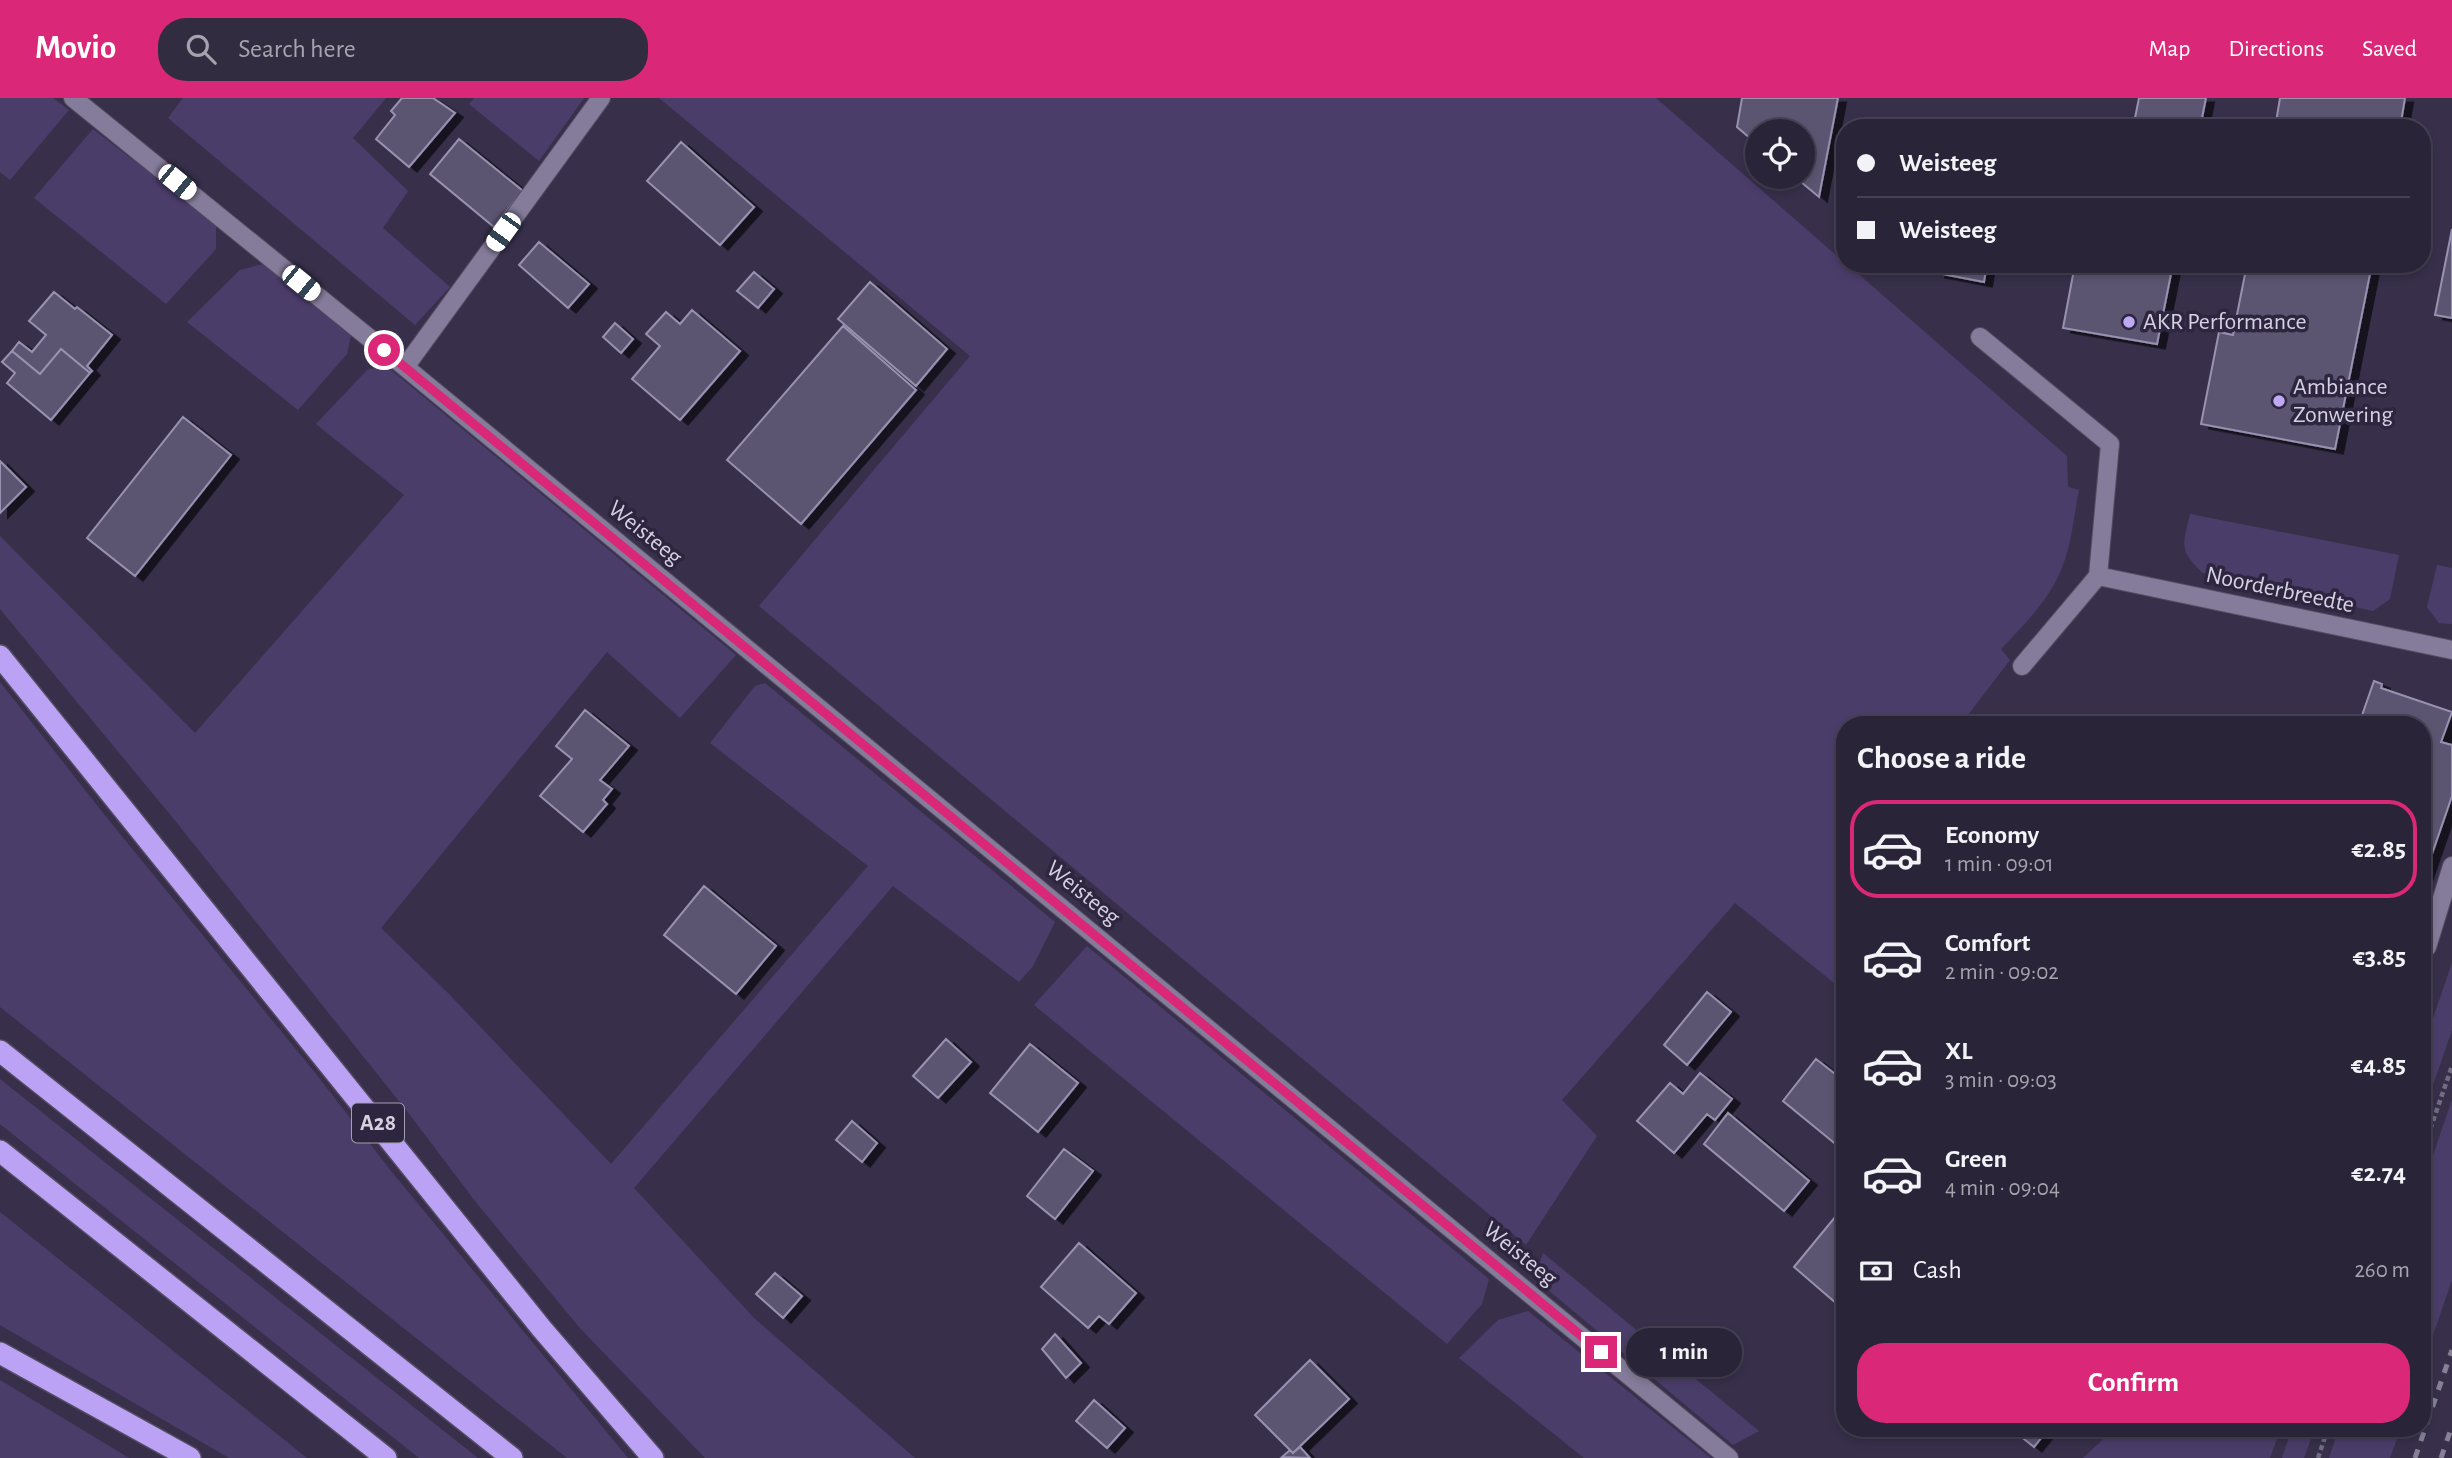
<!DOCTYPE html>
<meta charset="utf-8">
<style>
:root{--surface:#2a2438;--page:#322c40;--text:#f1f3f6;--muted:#a5a4ae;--line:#464153;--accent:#db2777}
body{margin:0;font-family:"Alegreya Sans",sans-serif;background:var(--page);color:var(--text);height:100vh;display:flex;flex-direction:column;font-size:26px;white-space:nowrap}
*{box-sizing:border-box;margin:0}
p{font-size:23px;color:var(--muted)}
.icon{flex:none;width:38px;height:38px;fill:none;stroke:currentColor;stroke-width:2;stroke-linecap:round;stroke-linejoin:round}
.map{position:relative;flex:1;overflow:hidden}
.drawer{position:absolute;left:1836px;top:618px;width:595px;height:721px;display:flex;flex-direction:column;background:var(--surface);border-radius:28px;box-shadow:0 4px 10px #0003,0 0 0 2px var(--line)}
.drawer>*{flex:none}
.guide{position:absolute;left:1836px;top:21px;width:595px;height:154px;border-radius:28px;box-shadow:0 4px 10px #0003,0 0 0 2px var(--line);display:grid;align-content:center;height:154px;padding:0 21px;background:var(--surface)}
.controls{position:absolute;left:1745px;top:21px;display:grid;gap:14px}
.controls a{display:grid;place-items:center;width:70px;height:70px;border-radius:50%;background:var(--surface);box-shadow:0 4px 10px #0003,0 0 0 2px var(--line);font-size:35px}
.end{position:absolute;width:32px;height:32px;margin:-16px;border:9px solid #db2777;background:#fff;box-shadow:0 0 0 4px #fff}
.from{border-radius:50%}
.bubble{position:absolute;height:49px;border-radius:24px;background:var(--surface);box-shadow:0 4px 10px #0003,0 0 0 2px var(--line);font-size:23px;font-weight:600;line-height:49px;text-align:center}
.car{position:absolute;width:21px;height:42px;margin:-21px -10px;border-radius:9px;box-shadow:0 0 5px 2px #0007;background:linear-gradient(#fff 24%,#345 0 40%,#fff 0 76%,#345 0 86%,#fff 0)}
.guide b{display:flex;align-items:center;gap:24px;height:66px;font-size:26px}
.guide b+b{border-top:2px solid var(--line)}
.guide i{width:18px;height:18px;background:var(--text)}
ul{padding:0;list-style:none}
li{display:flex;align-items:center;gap:21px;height:98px;margin:0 14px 10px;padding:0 7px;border:4px solid transparent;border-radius:28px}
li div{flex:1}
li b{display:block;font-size:26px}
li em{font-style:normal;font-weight:600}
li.active{border-color:var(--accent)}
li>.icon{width:63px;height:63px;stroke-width:1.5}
h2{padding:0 21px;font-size:32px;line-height:84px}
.pay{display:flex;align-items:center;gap:18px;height:77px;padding:0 21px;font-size:26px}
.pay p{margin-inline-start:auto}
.action{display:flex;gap:14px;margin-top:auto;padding:14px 21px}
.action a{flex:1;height:80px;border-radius:28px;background:var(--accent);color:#fff;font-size:28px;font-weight:600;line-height:80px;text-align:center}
header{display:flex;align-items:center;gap:42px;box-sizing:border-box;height:98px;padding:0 35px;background:var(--accent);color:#fff}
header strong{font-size:33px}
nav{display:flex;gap:38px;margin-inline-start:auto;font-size:24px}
.search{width:490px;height:63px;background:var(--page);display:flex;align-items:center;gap:18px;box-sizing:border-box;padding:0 24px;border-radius:28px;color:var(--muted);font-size:26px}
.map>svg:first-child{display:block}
</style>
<header>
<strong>Movio</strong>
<div class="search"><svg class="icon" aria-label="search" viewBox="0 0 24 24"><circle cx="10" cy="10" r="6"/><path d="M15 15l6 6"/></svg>Search here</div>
<nav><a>Map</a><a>Directions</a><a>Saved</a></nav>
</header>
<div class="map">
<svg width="2452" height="1360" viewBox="0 0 2452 1360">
<defs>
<filter id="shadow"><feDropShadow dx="8" dy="4.5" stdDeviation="0" flood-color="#0009"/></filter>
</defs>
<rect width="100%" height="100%" fill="#38304b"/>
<path fill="#4b3d6a" d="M0 0H53L69 12 10 82 0 74Z
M183 0H386L353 40 408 93 383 130 450 189 415 227 168 20Z
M474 0H584L539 63 469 6Z
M659 0H1656L1844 164V166H1847L2067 358 2068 389 2079 392C2074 416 2072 444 2063 467 2051 500 2025 526 2001 551L2010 562 1961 626H1844V893L1735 805 1562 1002 1597 1038 1526 1147 759 508 970 258Z
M93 31 216 126V151L166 206 34 100Z
M263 166 351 238 347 256 298 312 187 224 240 172Z
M385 267 736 557 680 620 607 554 381 830 449 896 611 1066 868 768 710 645 755 588 765 585 1055 824 1033 868 1019 884 893 788 634 1090 754 1220 915 1360H705L579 1229 475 1103 410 1017 173 720 0 511V438L195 635 404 397 316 326 367 272Z
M2190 416 2399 457 2390 501 2373 513 2203 475C2178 452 2183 447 2190 416Z
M2437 467 2452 470V526L2439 525 2427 509Z
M0 584 107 720 316 976 391 1073 628 1360H567L0 909Z
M1087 848 1489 1181 1482 1206 1447 1246 1034 907Z
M2452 865V932L2422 1019V952Z
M0 981 478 1360H419L0 1026Z
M2452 1002V1182L2422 1269V1089Z
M0 1114 307 1360H229L0 1227Z
M1543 1155 1759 1333 1733 1347 1534 1180Z
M1528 1213 1711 1360H1584L1459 1260 1498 1222Z
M0 1282 129 1360H0Z
M2115 1330H2281L2270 1360H2083Z
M2292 1330H2315L2304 1360H2282Z
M2339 1330H2401L2390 1360H2329Z"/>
<path fill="#5c5471" stroke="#9991b0" stroke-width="2" filter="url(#shadow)" d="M402 0H433L455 15 409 69 376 41 395 17 391 13Z
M1742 0H1838L1819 99 1795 79H1802V33H1757V46L1737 29Z
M2139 0H2206L2200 30H2133Z
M2280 0H2405L2400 30H2275Z
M459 41 523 93 494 129 430 76Z
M681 44 754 109 720 147 647 83Z
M2452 131V220L2435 217Z
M539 144 589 186 568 210 519 167Z
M1939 166H1987L1984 184 1937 175Z
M2075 166H2173L2157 246 2063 230Z
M2247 166H2372L2335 351 2201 326 2219 234 2233 237Z
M754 174 774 191 758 210 737 193Z
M870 184 947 251 916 288 838 221Z
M54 194 75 211 77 209 112 237 87 268 92 273 90 275 61 251 40 276 12 253 19 244 32 254 46 237 29 223Z
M692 212 740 253 680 322 632 281 660 248 646 236 666 214 680 226Z
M615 225 633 241 621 255 603 239Z
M843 228 916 292 801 426 727 362Z
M61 251 90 275 51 322 7 285 15 275 2 264 12 253 40 276Z
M183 319 231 357 135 478 87 440Z
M0 363 26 389 0 415Z
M2374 583 2382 586 2381 590 2452 614 2441 644 2452 647V698L2422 785V626H2359Z
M585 612 629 648 600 682 612 691 603 702 607 706 583 734 540 698 572 661 556 648Z
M704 788 776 848 736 896 664 837Z
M1707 894 1731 914 1687 967 1664 947Z
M946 941 971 964 938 1000 913 978Z
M1030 946 1078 985 1038 1034 990 995Z
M1816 961 1844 983V1053L1783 1003Z
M1700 975 1732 1001 1715 1022 1707 1016 1674 1055 1637 1023 1670 985 1683 996Z
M1728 1015 1809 1083 1784 1113 1704 1046Z
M852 1023 877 1045 862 1064 836 1042Z
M1064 1051 1093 1073 1055 1121 1027 1098Z
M1836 1118 1844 1125V1212L1794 1169Z
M1079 1145 1136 1195 1109 1226 1099 1218 1088 1230 1041 1189Z
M775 1175 802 1198 783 1220 756 1196Z
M1055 1236 1081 1265 1066 1280 1042 1251Z
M1310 1262 1349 1301 1293 1355 1255 1317Z
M1094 1302 1125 1330 1107 1350 1076 1323Z
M2010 1330H2049L2034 1349Z
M1300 1349 1310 1360 1282 1359 1290 1352 1293 1355Z"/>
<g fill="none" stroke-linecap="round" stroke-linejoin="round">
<g stroke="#534c62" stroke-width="20">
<path id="minor" d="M73 0 405 269 1729 1360
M1980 239 2110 346 2098 478 2452 552
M405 269 601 0
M2022 568 2098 478
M2427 849 2452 768"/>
</g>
<g stroke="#534c62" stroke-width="24">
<path id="highway" d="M0 558 542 1231 653 1360
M0 953 512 1360
M0 1053 386 1360
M0 1255 190 1360"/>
</g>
<path stroke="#726c83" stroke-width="4.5" stroke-dasharray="5 3.5" stroke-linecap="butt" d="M2422 1055 2452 968
M2318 1360 2328 1330"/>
<use href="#minor" stroke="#847c9a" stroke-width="18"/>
<use href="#highway" stroke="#bba2f5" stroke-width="21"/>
<path stroke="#878197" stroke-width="5" stroke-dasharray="9 9" stroke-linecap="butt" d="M2415 1360 2452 1252
M2441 1360 2452 1328"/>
</g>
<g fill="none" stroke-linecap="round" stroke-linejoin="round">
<path stroke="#db2777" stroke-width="9" d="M384 252 1601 1254"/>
</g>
<g fill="#bfa9f4" stroke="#2e2640" stroke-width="2.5">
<circle cx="2129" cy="224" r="7"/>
<circle cx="2279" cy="303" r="7"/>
</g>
<g text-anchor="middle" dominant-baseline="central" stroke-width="7" stroke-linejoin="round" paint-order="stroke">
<rect fill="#2e2640" stroke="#a39eb1" stroke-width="2" x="352" y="1005.5" width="52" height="39" rx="5"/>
<g font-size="23" font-weight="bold" fill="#d5d1e1">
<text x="378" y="1025">A28</text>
</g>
<g font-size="24" fill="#d5d1e1" stroke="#2e2640" text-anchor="start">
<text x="2143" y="224">AKR Performance</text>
<text x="2293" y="289">Ambiance<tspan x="2293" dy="28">Zonwering</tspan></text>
</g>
<g font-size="24" fill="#d5d1e1" stroke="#2e2640">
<text transform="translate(645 435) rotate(39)">Weisteeg</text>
<text transform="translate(2280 492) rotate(12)">Noorderbreedte</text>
<text transform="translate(1083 795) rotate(39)">Weisteeg</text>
<text transform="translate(1520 1156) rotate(39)">Weisteeg</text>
</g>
</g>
</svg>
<div class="controls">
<a><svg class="icon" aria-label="locate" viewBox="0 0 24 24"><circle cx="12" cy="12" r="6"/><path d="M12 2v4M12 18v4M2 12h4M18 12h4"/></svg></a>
</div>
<i class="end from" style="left:384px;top:252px"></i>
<i class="end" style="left:1601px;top:1254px"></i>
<div class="bubble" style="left:1626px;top:1230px;width:116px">1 min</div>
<i class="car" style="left:177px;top:84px;rotate:129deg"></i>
<i class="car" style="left:503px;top:134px;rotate:216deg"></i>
<i class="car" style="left:301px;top:185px;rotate:129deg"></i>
<div class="guide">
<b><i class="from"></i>Weisteeg</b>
<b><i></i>Weisteeg</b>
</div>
<section class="drawer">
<h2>Choose a ride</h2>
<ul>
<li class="active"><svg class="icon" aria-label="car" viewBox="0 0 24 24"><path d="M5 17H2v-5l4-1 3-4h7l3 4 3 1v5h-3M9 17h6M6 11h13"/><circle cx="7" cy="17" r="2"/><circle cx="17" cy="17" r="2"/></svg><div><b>Economy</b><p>1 min · 09:01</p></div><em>€2.85</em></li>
<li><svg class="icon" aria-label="car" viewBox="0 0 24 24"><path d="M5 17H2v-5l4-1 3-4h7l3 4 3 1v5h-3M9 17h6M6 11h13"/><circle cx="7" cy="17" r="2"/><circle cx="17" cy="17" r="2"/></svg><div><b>Comfort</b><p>2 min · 09:02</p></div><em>€3.85</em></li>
<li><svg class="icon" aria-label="car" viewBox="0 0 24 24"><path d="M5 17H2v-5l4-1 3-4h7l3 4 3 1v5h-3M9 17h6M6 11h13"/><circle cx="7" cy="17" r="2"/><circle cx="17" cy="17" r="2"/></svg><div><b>XL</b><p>3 min · 09:03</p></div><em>€4.85</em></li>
<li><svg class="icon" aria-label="car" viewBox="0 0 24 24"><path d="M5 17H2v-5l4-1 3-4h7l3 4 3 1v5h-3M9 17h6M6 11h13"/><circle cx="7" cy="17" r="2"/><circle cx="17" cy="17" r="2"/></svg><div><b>Green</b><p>4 min · 09:04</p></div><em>€2.74</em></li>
</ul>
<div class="pay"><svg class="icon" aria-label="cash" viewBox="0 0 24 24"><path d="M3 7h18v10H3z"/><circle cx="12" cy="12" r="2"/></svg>Cash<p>260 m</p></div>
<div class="action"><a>Confirm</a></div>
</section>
</div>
